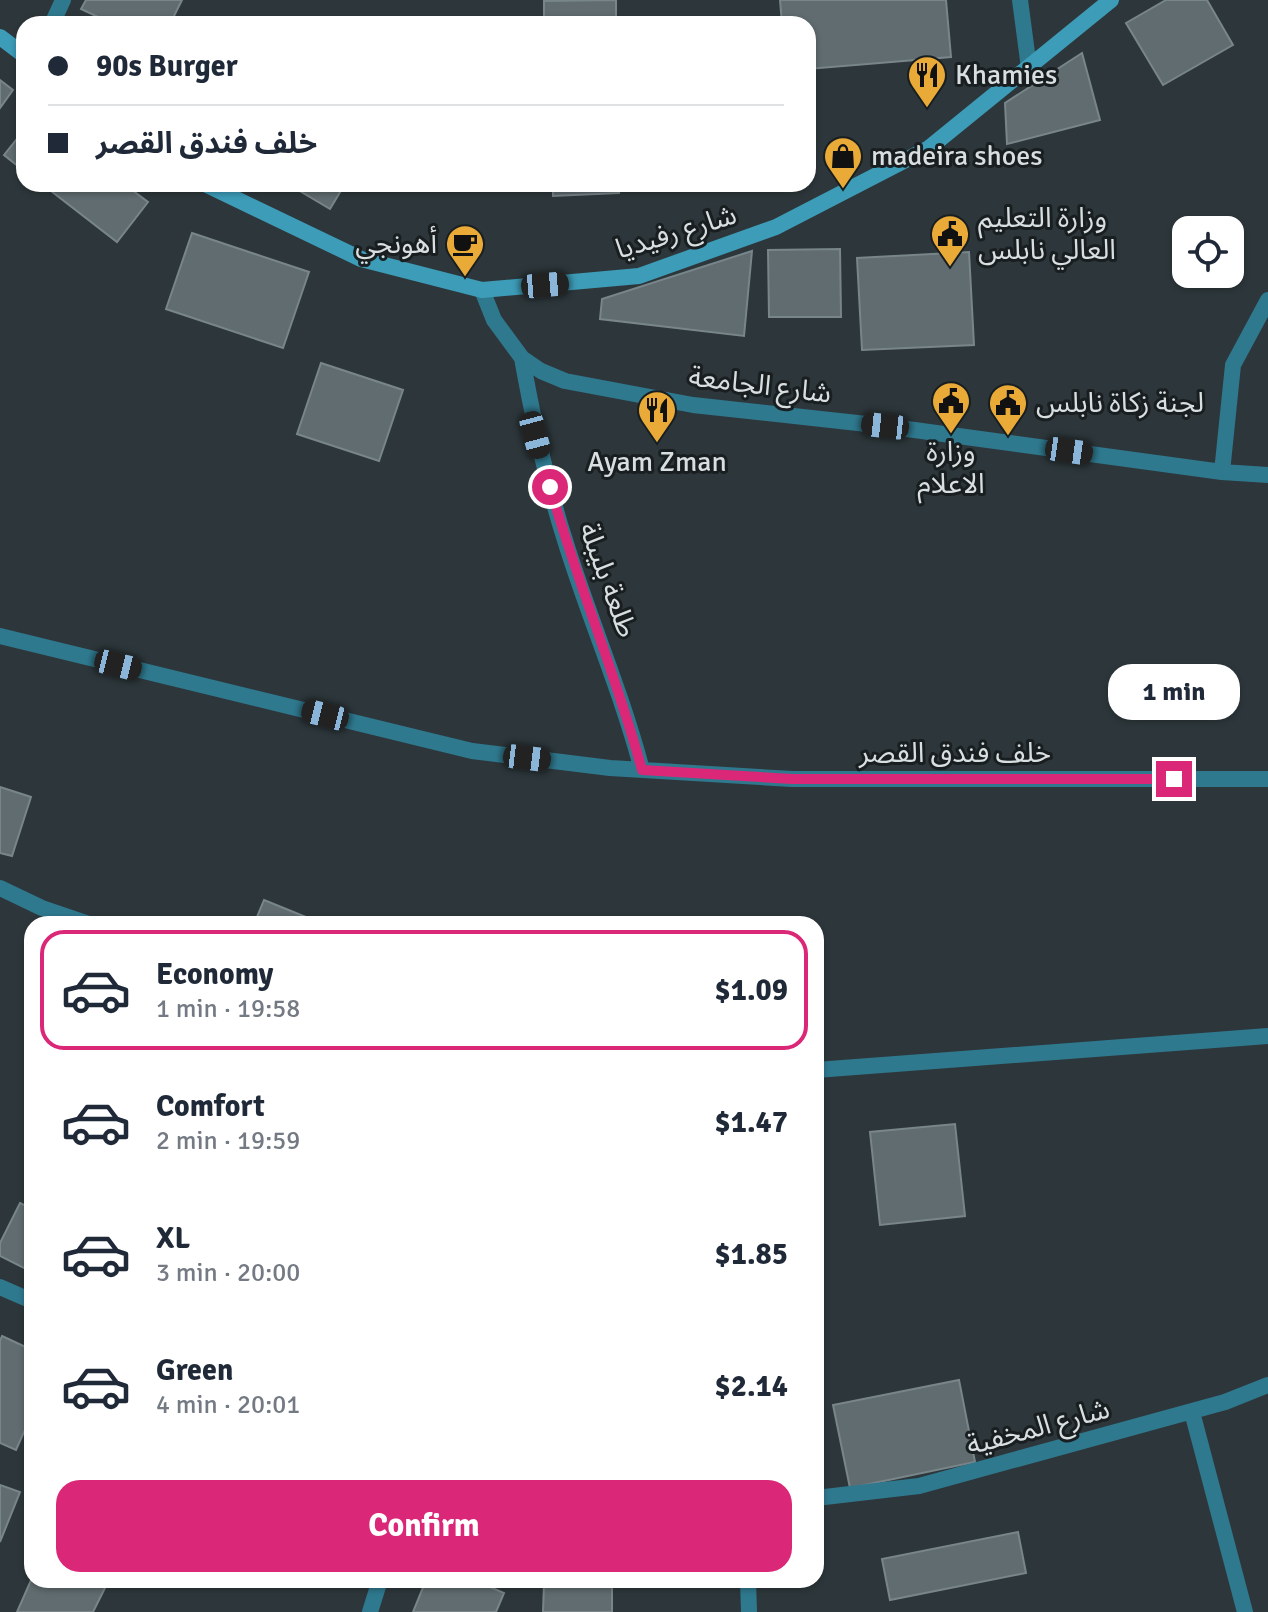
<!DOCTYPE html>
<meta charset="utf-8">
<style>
:root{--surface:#fff;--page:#f2f2f3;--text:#1f2937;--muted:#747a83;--line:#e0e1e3;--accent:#db2777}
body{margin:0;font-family:Signika,"Noto Sans Arabic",sans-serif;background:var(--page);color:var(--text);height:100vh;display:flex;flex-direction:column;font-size:30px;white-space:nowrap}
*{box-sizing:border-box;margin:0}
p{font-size:26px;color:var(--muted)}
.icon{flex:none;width:44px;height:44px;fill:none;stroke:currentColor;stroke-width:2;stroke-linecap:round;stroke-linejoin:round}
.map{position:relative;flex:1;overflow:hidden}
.side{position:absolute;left:24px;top:916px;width:800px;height:672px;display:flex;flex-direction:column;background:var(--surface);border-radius:24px;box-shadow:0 2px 6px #0004}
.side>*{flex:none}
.banner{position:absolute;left:16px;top:16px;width:800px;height:176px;border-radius:24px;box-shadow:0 2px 6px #0004;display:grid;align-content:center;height:176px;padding:0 32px;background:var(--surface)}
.buttons{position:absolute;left:1172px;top:216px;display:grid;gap:16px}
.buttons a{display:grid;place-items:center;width:72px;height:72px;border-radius:16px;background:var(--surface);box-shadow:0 2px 6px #0004;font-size:40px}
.end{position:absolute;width:36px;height:36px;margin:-18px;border:10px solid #db2777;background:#fff;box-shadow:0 0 0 4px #fff}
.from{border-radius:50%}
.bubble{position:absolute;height:56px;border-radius:24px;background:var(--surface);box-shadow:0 2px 6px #0004;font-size:26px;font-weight:700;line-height:56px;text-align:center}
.car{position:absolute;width:24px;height:48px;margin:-24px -12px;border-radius:10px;box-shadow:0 0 6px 2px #0007;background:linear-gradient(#222 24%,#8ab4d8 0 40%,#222 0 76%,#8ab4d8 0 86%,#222 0)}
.banner b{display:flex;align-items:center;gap:28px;height:76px;font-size:30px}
.banner b+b{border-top:2px solid var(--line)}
.banner i{width:20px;height:20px;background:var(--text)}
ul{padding:14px 0 0;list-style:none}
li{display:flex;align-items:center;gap:24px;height:120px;margin:0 16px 12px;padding:0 16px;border:4px solid transparent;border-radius:24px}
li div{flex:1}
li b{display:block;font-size:30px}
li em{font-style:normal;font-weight:700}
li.current{border-color:var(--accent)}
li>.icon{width:72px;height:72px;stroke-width:1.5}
.action{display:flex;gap:16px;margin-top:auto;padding:16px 32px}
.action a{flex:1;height:92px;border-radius:24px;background:var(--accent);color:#fff;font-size:32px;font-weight:700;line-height:92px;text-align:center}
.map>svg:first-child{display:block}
</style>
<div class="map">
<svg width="1268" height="1612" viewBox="0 0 1268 1612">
<rect width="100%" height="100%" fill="#2d373b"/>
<path fill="#606c70" stroke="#788589" stroke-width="2" d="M86 0H182L170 24H113L81 9Z
M616 0V24H544V1Z
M780 0H946L951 57 808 69V24H782Z
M1166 0H1207L1233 45 1163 85 1126 23Z
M1082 53 1100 120 1007 144 1005 103Z
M0 80 13 90 0 108Z
M24 130V171L4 155Z
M42 184H124L148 202 117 242Z
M288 184H345L330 209Z
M553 184H619V193L553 196Z
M192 233 309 272 283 348 166 309Z
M840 249 841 317H769L768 250Z
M752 251 744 336 600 319 602 299Z
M969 252 974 345 862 350 857 258Z
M321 363 403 390 379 461 297 434Z
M0 787 31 797 12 856 0 853Z
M264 900 323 924H254Z
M955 1124 965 1216 880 1225 870 1132Z
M20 1203 32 1209V1272L0 1256V1243Z
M2 1336 32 1350V1414L16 1450 0 1443V1341Z
M959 1380 975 1462 850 1488 833 1405Z
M0 1485 20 1492 0 1542Z
M1018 1532 1026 1573 890 1600 882 1559Z
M32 1578V1580H109L93 1612H17Z
M426 1580H474L504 1593 496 1612H413Z
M544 1584 612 1586V1612H543Z"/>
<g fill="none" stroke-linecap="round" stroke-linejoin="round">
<path stroke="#2f798f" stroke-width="16" d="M1020 0 1029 68
M52 24 63 0
M482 290 494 320 522 358 541 371 565 381 693 405 885 426 1222 472 1268 475
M522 358C533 419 545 478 564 537 588 616 621 690 642 770
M1222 472 1233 365 1268 300
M0 636 472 751 610 768 792 779H1268
M0 888 42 908 89 924
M816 1070 1268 1036
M0 1287 32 1301
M1192 1412 1245 1612
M816 1498 919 1486 1225 1402 1268 1385
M748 1580 749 1612
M370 1612 380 1580"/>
<path stroke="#3d9cb8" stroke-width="16" d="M0 37 24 55
M205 184 361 259 482 290 639 276 776 227 929 148 1111 0"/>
</g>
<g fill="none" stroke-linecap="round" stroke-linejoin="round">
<path stroke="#db2777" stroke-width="10" d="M550 487C577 582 616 674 642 770L792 779H1174"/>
</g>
<defs>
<g id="restaurant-pin" transform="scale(2)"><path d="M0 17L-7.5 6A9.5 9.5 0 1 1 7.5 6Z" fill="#e9aa38" stroke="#191e20"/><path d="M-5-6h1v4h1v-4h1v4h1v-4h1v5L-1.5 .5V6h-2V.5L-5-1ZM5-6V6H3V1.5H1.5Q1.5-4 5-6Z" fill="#111"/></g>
<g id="shop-pin" transform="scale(2)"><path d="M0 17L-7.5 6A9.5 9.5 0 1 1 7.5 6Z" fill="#e9aa38" stroke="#191e20"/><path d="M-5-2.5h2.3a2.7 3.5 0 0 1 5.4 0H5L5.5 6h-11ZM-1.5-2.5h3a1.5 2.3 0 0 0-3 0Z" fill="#111"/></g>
<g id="civic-pin" transform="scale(2)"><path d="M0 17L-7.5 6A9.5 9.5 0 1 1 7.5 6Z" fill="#e9aa38" stroke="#191e20"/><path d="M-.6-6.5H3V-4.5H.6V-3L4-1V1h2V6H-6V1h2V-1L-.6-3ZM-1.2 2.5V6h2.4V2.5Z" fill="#111"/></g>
<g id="cafe-pin" transform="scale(2)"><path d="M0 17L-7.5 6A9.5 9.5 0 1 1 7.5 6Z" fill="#e9aa38" stroke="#191e20"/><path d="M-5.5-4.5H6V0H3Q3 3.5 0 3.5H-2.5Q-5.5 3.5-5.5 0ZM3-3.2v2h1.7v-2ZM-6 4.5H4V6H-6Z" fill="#111"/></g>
</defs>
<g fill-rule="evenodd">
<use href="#restaurant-pin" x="927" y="75"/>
<use href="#shop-pin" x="843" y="156"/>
<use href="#civic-pin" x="950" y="234"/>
<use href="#cafe-pin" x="465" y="244"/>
<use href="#civic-pin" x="951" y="401"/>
<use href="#civic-pin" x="1008" y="403"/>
<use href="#restaurant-pin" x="657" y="410"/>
</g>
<g text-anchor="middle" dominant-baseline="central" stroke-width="6" stroke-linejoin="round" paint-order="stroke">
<g font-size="28" fill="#d8dfe1" stroke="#191e20" text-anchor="start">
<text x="955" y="75">Khamies</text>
<text x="871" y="156">madeira shoes</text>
<text x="978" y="218">وزارة التعليم<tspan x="978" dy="32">العالي نابلس</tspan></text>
<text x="437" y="244" text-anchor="end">أهونجي</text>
<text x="1036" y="403">لجنة زكاة نابلس</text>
<text x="951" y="452" text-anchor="middle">وزارة<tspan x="951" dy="32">الاعلام</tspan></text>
<text x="657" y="462" text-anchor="middle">Ayam Zman</text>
</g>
<g font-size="28" fill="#d8dfe1" stroke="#191e20">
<text transform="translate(676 232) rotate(-17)">شارع رفيديا</text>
<text transform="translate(760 385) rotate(7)">شارع الجامعة</text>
<text transform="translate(608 580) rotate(70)">طلعة بليبلة</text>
<text x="955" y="753">خلف فندق القصر</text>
<text transform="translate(1038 1427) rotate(-15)">شارع المخفية</text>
</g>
</g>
</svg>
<div class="buttons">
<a><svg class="icon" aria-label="locate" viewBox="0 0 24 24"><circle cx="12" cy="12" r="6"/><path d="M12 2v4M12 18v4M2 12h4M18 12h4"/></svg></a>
</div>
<i class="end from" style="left:550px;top:487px"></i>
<i class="end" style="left:1174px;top:779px"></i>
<div class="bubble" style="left:1108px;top:664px;width:132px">1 min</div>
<i class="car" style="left:545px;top:285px;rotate:85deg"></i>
<i class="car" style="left:885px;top:426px;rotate:276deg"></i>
<i class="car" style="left:535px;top:435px;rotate:165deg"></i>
<i class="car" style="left:1069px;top:451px;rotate:98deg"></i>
<i class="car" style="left:118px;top:665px;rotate:104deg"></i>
<i class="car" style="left:325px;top:715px;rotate:284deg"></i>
<i class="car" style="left:527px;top:758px;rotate:97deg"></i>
<div class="banner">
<b><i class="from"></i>90s Burger</b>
<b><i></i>خلف فندق القصر</b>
</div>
<section class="side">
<ul>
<li class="current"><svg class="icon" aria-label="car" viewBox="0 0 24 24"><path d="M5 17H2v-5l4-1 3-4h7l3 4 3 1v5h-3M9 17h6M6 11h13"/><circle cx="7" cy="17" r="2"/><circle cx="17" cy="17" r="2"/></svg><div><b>Economy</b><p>1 min · 19:58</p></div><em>$1.09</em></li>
<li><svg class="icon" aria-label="car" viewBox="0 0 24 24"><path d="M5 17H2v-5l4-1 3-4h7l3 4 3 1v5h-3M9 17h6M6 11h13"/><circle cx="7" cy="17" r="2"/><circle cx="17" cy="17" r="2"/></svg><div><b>Comfort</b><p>2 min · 19:59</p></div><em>$1.47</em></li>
<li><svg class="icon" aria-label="car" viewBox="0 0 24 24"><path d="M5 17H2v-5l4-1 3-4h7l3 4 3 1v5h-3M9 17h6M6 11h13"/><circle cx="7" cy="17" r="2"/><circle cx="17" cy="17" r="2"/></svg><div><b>XL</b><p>3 min · 20:00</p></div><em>$1.85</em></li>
<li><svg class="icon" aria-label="car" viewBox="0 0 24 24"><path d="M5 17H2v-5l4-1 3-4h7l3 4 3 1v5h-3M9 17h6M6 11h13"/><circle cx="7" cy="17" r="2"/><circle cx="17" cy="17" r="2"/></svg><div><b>Green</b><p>4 min · 20:01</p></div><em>$2.14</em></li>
</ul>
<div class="action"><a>Confirm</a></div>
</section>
</div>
